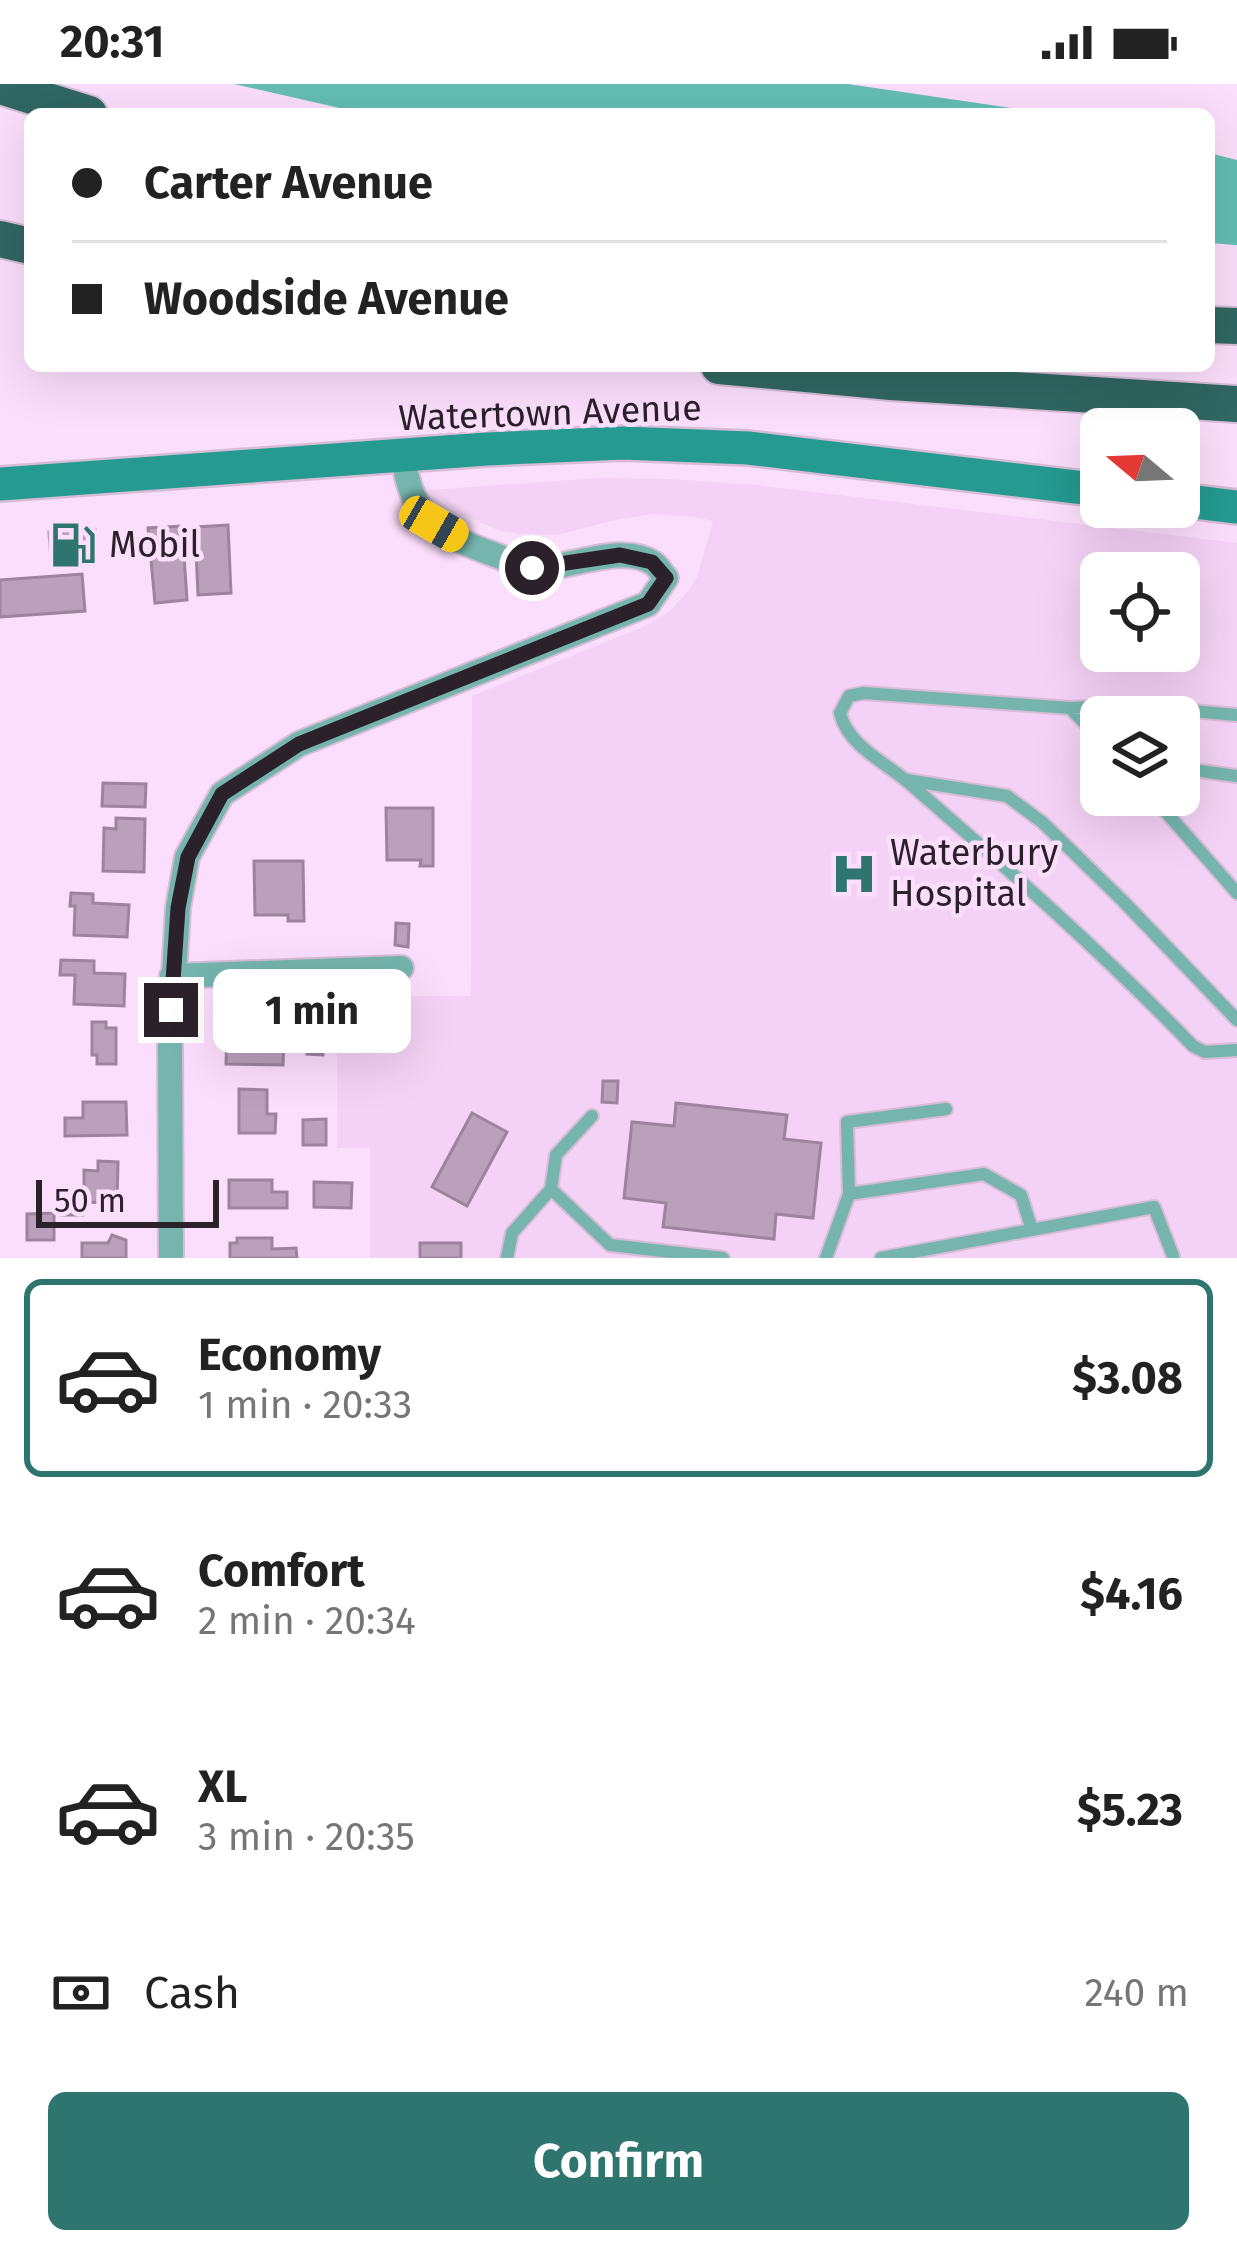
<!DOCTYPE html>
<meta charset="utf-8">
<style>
:root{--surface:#fff;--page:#f6f6f6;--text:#222;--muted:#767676;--line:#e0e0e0;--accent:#2d756e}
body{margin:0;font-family:"Fira Sans",sans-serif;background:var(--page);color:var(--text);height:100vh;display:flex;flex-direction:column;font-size:45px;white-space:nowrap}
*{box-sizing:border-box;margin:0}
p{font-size:39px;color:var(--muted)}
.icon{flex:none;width:66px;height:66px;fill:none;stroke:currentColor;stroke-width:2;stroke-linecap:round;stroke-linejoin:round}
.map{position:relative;height:1174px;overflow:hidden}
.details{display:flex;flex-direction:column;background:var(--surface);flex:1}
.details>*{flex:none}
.guide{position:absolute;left:24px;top:24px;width:1191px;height:264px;border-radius:18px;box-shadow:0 12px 48px #0002;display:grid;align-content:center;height:264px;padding:0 48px;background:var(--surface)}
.needle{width:78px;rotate:289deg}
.tools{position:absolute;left:1080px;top:324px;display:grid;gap:24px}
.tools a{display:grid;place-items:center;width:120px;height:120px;border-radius:18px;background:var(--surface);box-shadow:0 12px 48px #0002;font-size:60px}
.scale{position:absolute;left:36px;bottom:30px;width:183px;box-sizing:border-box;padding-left:12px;border:6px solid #2b212b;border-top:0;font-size:33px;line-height:42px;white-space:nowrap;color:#2b212b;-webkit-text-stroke:9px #fbdefb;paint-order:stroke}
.end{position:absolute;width:54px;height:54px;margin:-27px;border:15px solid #2b212b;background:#fff;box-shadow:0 0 0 6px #fff}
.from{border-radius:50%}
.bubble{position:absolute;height:84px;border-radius:18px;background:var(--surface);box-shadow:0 12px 48px #0002;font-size:39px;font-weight:700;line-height:84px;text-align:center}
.car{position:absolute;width:36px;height:72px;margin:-36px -18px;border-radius:15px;box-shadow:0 0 9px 3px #0007;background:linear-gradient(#f5c518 24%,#345 0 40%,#f5c518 0 76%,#345 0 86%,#f5c518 0)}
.guide b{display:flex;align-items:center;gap:42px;height:114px;font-size:45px}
.guide b+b{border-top:3px solid var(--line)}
.guide i{width:30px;height:30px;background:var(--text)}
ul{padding:21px 0 0;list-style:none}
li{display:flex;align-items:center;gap:36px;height:198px;margin:0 24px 18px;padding:0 24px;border:6px solid transparent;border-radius:18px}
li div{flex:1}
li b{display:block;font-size:45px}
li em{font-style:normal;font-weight:700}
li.current{border-color:var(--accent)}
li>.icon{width:108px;height:108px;stroke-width:1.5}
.pay{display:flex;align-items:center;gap:30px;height:132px;padding:0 48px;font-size:45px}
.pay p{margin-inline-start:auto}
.action{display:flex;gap:24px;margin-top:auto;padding:24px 48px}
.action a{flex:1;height:138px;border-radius:18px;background:var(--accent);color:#fff;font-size:48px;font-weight:700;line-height:138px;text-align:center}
.status{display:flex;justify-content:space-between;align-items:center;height:84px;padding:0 60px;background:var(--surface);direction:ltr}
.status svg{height:33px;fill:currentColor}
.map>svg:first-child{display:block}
</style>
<div class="status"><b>20:31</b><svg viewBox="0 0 49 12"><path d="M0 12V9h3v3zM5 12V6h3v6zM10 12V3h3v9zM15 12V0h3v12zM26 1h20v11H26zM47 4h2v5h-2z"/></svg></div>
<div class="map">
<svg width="1237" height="1174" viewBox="0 0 1237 1174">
<rect width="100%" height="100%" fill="#fbdefb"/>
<path fill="#f4d2f5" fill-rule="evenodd" d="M600 394 670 395 756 401 1237 459V1174H370V1064H337V912H471L472 612 645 542 670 527 689 506 697 493 713 437 690 432 652 430 615 436 557 451 518 450 498 446 461 430 429 406ZM1101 489H1179V567H1101ZM1101 633H1179V711H1101Z"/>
<path fill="#64bdb4" d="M234 0H848L1051 30H366Z
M1209 69 1237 76V161L1209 159Z"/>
<path fill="#bba0bb" stroke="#9d839d" stroke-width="3" d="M228 441 231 509 198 511 195 443Z
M182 442 187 516 155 519 148 444Z
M95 446 97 474 51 477 49 448Z
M82 490 85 527 0 533V496Z
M103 699 146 700 145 723 102 722Z
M386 724H433V782H420L421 776H387Z
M116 734 145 735 144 788 103 787 104 744 116 745Z
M254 777H303L304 837H288V831H255Z
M71 809 93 810V819L129 821 127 853 74 851 75 822H70Z
M396 839 409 840 408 863 395 861Z
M61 876 94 877V889L125 890 124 922 74 920 75 891H60Z
M92 938H106V944H116V980H97V971H92Z
M227 945H276V955H284L283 981 226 980Z
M308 950 323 951V971L307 970Z
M603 997H618L617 1019 602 1018Z
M239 1005 267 1006V1030H276L275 1049H239Z
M83 1018H126L127 1051 65 1052V1034H83Z
M676 1019 787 1031 784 1055 821 1059 813 1134 776 1130 774 1155 663 1143 666 1119 624 1114 632 1038 674 1042Z
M472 1029 507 1048 467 1122 432 1103Z
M326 1035V1061H303V1036Z
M98 1077 118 1078 117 1119 84 1118V1086L98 1087Z
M229 1096H272V1108H287V1124H229Z
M314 1098 352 1099 351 1124 314 1123Z
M59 1117H84L83 1131H61Z
M54 1129V1156H27V1130Z
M112 1151 126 1156V1174H82V1159H108Z
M237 1154H272V1165L296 1164 297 1174H230V1159H237Z
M420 1159H461V1174H420Z"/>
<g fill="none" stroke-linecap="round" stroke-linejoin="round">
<g stroke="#d6bcd6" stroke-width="16">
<path id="service" d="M1070 624 1101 656
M1237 631 1126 621 1070 624 864 609 849 612 840 629C848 662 885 678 909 699 1007 784 1103 869 1193 962L1205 968 1237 966
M1179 684 1237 692
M907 696 1007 712 1042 738 1123 817 1237 936
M1151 711 1237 809
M551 1105 556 1071 592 1032
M849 1110 984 1090 1021 1111 1032 1146
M507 1174 512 1149 551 1105 610 1161 723 1174
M826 1174 849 1110 847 1038 946 1025
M881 1174 1154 1123 1173 1172"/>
</g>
<g stroke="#d6bcd6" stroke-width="28">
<path id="minor" d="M172 892 401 884
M171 1174 170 959 178 824 187 773 222 710 299 660 648 520 666 494C661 489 659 483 653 479 621 458 568 486 534 484 523 484 509 476 498 472 440 451 411 436 403 371"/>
</g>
<g stroke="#d6bcd6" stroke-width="38">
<path id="secondary" d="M0 400 487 365 623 359 748 364 1101 406
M1179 416 1237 423"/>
</g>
<g stroke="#d6bcd6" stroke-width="40">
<path id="motorway" d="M0 2 89 30
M0 155 30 162
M1209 241 1237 242
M719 282 891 298 1237 320"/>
</g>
<use href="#service" stroke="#75b5ad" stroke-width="12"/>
<use href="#minor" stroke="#75b5ad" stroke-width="24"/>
<use href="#secondary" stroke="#249a90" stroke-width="33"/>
<use href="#motorway" stroke="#306762" stroke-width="36"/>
</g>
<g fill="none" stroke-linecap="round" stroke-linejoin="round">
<path stroke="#2b212b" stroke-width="15" d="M171 926 178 824 188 773 222 710 299 660 648 520 666 494 652 478 620 471 532 484"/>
</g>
<defs>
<g id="fuel-bare" transform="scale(3.6)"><path d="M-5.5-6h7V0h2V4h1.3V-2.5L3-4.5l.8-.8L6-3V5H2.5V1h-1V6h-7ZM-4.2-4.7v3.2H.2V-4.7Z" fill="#2d756e" stroke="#fbdefb" stroke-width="2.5" paint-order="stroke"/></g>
<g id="hospital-bare" transform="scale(3.6)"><path d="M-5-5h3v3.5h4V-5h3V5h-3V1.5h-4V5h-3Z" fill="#2d756e" stroke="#fbdefb" stroke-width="2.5" paint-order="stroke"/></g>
</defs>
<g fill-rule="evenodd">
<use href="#fuel-bare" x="73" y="461"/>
<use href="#hospital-bare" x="854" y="790"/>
</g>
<g text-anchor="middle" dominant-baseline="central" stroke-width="9" stroke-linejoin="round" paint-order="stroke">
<g font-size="36" fill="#2b212b" stroke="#fbdefb">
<text transform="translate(550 329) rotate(-2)">Watertown Avenue</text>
</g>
<g font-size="36" fill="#2b212b" stroke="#fbdefb" text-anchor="start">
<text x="109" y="461">Mobil</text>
<text x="890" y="769">Waterbury<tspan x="890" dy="41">Hospital</tspan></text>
</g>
</g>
</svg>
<div class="tools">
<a><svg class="needle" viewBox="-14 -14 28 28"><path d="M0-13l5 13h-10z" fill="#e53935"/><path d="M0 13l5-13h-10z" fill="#767676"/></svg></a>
<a><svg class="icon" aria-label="locate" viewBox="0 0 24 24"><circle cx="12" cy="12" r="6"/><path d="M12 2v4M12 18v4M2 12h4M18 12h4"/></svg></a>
<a><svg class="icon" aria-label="layers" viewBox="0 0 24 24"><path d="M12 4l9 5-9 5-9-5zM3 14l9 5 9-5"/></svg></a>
</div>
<div class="scale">50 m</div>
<i class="end from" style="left:532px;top:484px"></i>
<i class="end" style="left:171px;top:926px"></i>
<div class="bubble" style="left:213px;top:885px;width:198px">1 min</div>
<i class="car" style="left:434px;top:440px;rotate:120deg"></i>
<div class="guide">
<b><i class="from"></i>Carter Avenue</b>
<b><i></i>Woodside Avenue</b>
</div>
</div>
<section class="details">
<ul>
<li class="current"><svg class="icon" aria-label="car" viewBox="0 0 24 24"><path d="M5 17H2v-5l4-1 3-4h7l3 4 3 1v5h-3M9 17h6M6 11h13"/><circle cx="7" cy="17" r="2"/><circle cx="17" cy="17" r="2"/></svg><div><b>Economy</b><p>1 min · 20:33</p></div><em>$3.08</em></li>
<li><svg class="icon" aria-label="car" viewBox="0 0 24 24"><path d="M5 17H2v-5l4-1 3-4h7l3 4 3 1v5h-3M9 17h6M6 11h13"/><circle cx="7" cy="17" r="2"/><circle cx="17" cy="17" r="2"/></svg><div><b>Comfort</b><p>2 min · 20:34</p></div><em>$4.16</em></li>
<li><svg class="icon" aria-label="car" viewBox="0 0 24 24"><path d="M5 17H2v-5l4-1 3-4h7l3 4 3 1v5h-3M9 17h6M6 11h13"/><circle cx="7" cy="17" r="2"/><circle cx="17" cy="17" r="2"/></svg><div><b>XL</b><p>3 min · 20:35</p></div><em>$5.23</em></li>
</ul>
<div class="pay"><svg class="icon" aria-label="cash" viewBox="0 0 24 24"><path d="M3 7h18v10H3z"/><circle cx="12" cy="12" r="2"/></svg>Cash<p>240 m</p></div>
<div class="action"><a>Confirm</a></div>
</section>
